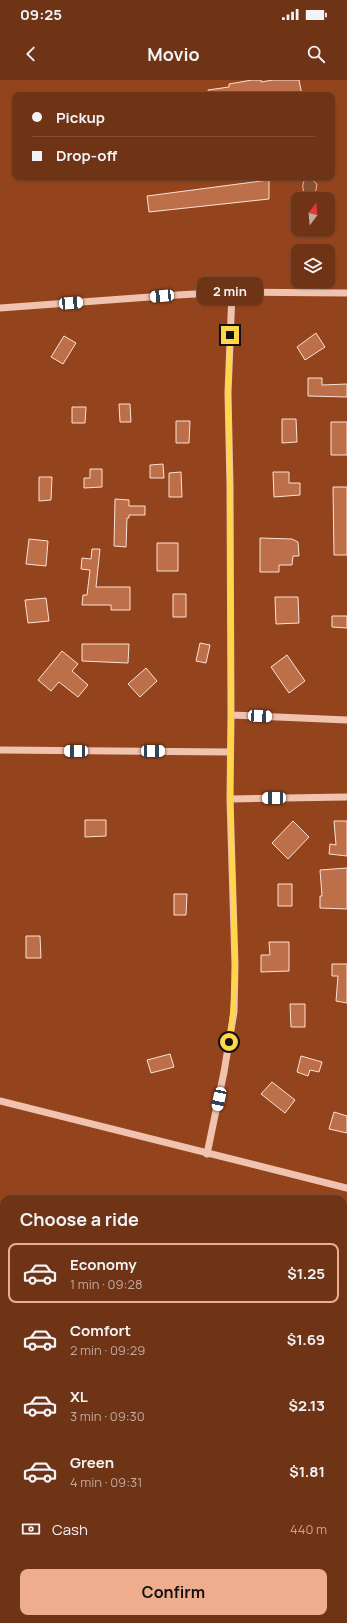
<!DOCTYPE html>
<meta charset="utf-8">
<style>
:root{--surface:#6f3316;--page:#743b1f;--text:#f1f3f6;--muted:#c0aaa1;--line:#814e35;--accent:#eead8d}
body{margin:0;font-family:Manrope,sans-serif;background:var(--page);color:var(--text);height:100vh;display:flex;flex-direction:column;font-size:15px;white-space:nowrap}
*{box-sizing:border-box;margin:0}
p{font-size:13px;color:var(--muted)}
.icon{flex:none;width:22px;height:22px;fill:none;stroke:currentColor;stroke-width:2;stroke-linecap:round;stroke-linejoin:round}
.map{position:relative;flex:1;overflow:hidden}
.side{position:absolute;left:0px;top:1115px;width:347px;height:428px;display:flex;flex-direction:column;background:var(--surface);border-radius:12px 12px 0 0;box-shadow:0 1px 3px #0004,0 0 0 1px var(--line)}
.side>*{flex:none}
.hud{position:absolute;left:12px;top:12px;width:323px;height:88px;border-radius:8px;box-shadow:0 1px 3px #0004,0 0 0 1px var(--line);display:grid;align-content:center;height:88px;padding:0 20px;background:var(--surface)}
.needle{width:26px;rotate:16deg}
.buttons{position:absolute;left:291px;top:112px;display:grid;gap:8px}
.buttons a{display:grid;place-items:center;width:44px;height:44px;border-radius:8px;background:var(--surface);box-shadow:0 1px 3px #0004,0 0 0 1px var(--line);font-size:20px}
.end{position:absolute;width:18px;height:18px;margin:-9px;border:5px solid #ffd54a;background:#111;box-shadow:0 0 0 2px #111}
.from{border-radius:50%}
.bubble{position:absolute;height:28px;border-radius:8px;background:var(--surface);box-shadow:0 1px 3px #0004,0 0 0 1px var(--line);font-size:13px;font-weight:700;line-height:28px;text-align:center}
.car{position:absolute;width:12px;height:24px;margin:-12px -6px;border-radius:5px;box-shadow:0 0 3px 1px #0007;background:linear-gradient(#fff 24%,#345 0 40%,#fff 0 76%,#345 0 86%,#fff 0)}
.hud b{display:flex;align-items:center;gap:14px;height:38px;font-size:15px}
.hud b+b{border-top:1px solid var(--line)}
.hud i{width:10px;height:10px;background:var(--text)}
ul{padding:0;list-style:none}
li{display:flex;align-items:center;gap:12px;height:60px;margin:0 8px 6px;padding:0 12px;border:2px solid transparent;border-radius:8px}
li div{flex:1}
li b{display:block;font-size:15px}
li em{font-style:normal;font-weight:700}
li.current{border-color:var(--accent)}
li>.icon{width:36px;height:36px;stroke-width:1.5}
h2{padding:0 20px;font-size:18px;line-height:48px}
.pay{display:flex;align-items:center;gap:10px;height:44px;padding:0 20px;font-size:15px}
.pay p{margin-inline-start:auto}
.action{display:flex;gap:8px;margin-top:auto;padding:8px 20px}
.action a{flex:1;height:46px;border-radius:8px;background:var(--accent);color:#111;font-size:16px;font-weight:700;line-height:46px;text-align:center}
.status{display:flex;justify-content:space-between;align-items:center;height:28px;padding:0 20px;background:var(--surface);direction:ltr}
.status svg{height:11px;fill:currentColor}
header{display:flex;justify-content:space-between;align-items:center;height:52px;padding:0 20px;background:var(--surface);font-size:18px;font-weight:700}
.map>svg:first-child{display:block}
</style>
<div class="status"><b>09:25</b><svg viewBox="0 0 49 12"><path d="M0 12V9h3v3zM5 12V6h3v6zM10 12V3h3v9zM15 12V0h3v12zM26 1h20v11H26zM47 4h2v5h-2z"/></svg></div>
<header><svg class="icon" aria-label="back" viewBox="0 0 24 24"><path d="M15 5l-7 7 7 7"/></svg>Movio<svg class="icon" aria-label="search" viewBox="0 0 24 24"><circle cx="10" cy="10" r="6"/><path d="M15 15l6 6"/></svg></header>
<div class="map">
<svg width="347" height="1543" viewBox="0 0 347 1543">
<rect width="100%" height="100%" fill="#94441d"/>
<path fill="#8a5032" stroke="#f0baa3" d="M310 98 317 104 316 110 312 114H305C302 108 302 105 305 99Z"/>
<path fill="#bd6f4a" stroke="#fae1d6" d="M252 0H261V2L273 0H299L302 15H209L208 10 229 7V4Z
M269 100V119L149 132 147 116Z
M316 253 325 267 305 280 297 267Z
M64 256 76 263 63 284 51 277Z
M308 298H322V305L347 304V317L308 316Z
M119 324H130L131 342H120Z
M72 327H86L85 343H72Z
M282 339H296L297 362 282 363Z
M176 341H190L189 363H176Z
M331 342H347V375H331Z
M163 384 164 398H150V385Z
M90 389H102V407L84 408V398H90Z
M181 392 182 417H169V393Z
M273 392H289V403H300V415L274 417Z
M39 397H52L51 420 39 421Z
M333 407H347V475H334Z
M115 419 129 420V426H145V435H129V438H127L126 467 114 466Z
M260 458 292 459 298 462 299 476H293L292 485H279V492H260Z
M29 459 48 461 46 486 26 484Z
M157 463H178V491H157Z
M92 469H100L96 507H130V530H111V525H82L83 515H87L90 490 81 489 82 478 91 479Z
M173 514H186V537H173Z
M275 517H298L299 543 276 544Z
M46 518 49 541 28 543 25 520Z
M332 536H347V548L332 547Z
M200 563 210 565 206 583 196 581Z
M82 564H129L128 583 82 581Z
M62 571 78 584 72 591 88 605 78 617 59 602 51 611 38 600Z
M287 575 305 601 289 613 271 587Z
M146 588 157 601 140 617 128 604Z
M85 740H106V756L85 757Z
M293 741 309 757 288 779 272 763Z
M334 741H347V776L329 774 330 764 336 765Z
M347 788V829L320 828V816H322L320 790Z
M278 804H292V826H278Z
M174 814H187L186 835H174Z
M26 856H40L41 878H26Z
M269 862H289V891L261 892V875H270Z
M332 884H347V923L336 921 338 896H332Z
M290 924H305V947H291Z
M170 974 174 987 151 993 147 980Z
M301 976 322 982 319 992 310 990 308 996 297 992Z
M272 1002 295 1020 285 1033 261 1014Z
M334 1032 347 1036V1053L329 1049Z"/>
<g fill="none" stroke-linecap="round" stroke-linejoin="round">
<path stroke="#efc3b0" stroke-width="7" d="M0 228 177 215 232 212 347 213
M231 635 347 640
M0 670 230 672
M230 719 347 717
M0 1021 347 1108
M207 1074 224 992 234 932 235 885 230 719 231 635 230 406 228 313 232 212
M343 1143 347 1128
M0 1212 4 1213
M343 1296 347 1297
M0 1326 4 1329
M343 1347 347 1348
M0 1495 4 1478
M25 1543 26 1539"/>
</g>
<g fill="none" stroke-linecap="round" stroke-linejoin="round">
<path stroke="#ffd54a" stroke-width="5" d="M229 962C237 910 235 860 233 808 231 750 229 692 231 635L230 406 228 313 230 255"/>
</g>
</svg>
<div class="buttons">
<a><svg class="needle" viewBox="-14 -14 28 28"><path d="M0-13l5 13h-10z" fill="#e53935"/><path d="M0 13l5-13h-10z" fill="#c0aaa1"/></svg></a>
<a><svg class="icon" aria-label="layers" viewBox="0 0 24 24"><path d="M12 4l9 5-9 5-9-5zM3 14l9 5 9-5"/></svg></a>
</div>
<i class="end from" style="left:229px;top:962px"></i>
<i class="end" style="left:230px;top:255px"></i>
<div class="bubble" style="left:197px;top:197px;width:66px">2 min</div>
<i class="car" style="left:162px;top:216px;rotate:265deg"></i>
<i class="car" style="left:71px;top:223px;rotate:86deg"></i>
<i class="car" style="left:260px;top:636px;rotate:93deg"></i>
<i class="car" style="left:76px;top:671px;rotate:270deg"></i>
<i class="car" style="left:153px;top:671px;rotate:90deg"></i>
<i class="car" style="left:274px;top:718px;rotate:269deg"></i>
<i class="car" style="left:219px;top:1019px;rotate:192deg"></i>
<div class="hud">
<b><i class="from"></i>Pickup</b>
<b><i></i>Drop-off</b>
</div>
<section class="side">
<h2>Choose a ride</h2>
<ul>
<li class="current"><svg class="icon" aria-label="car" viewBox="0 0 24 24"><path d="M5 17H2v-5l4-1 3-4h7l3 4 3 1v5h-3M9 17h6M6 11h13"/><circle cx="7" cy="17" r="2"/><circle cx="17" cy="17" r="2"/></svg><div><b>Economy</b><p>1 min · 09:28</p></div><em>$1.25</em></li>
<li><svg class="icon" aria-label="car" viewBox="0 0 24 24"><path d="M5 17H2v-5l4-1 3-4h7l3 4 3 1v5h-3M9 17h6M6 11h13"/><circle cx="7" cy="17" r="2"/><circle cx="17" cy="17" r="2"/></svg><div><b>Comfort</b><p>2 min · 09:29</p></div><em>$1.69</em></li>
<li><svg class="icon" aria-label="car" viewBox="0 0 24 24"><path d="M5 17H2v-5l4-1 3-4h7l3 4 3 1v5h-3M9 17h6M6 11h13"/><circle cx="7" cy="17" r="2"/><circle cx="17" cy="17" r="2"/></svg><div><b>XL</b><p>3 min · 09:30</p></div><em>$2.13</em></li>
<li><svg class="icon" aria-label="car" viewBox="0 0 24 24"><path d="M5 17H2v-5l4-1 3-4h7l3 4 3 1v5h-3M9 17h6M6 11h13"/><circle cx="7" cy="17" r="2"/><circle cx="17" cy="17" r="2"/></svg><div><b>Green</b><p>4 min · 09:31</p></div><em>$1.81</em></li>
</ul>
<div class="pay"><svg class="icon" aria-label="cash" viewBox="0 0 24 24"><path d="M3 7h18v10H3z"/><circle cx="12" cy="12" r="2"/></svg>Cash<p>440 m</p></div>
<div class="action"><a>Confirm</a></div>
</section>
</div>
